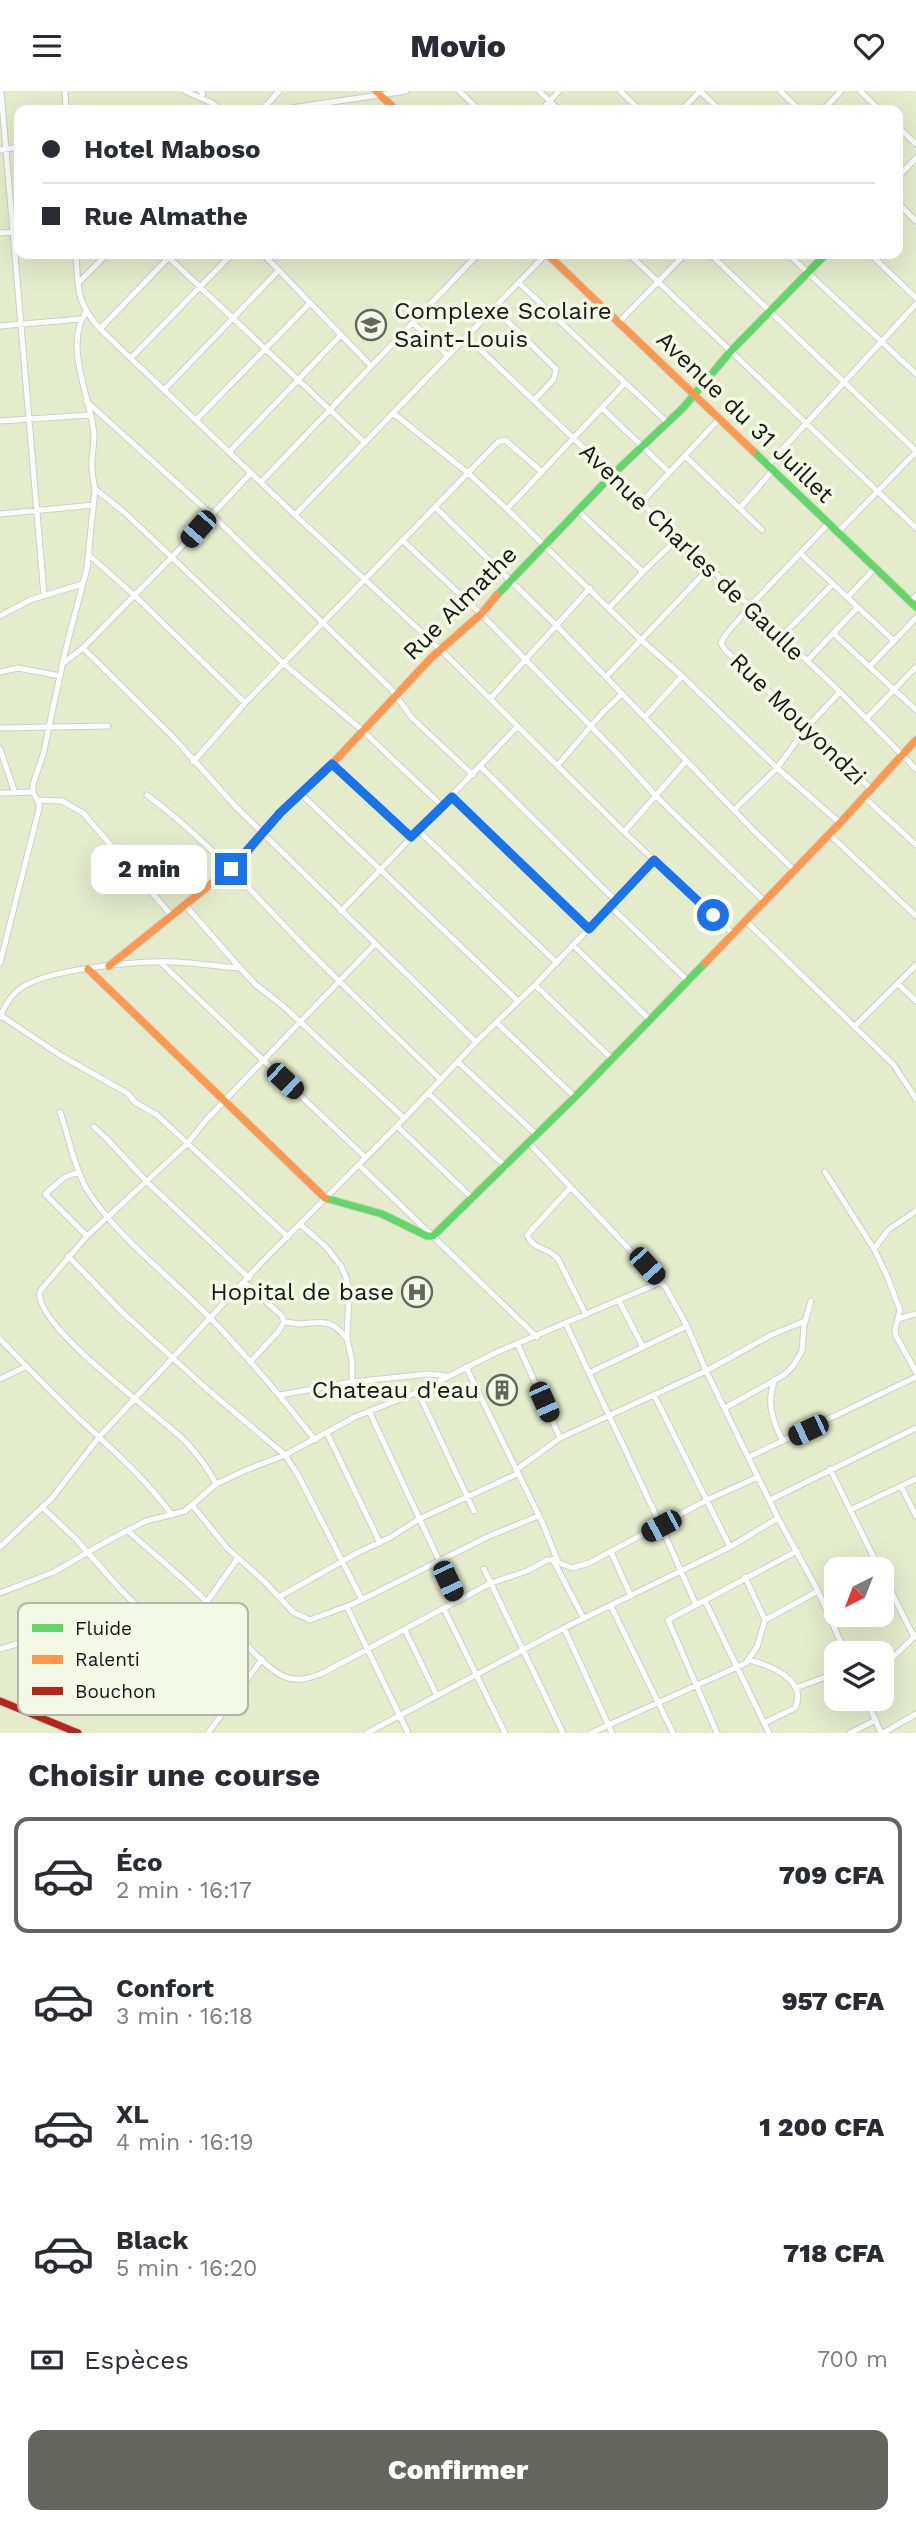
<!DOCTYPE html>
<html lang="fr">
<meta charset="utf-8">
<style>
:root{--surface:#fff;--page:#f7f7f7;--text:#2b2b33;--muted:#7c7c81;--line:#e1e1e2;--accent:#63655e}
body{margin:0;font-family:"Work Sans",sans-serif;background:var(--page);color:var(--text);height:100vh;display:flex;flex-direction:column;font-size:26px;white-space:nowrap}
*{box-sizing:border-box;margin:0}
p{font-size:23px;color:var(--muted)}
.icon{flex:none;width:38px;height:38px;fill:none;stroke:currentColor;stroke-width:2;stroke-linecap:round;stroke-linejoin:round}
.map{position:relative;height:1642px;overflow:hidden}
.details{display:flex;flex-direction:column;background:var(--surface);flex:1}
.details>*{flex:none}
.top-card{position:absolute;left:14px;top:14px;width:889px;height:154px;border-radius:14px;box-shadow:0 7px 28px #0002;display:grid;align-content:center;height:154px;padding:0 28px;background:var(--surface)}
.needle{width:46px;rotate:222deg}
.fabs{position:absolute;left:824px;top:1466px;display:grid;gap:14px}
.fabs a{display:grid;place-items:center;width:70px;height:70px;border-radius:14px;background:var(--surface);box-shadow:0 7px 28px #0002;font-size:35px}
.end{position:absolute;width:32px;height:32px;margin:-16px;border:9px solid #1a73e8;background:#fff;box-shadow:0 0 0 4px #fff}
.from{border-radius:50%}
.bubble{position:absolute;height:49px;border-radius:14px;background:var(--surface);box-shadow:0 7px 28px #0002;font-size:23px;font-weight:800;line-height:49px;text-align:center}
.car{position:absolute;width:21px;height:42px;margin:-21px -10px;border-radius:9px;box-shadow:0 0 5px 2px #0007;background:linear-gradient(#222 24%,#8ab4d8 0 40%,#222 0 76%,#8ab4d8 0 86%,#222 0)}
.top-card b{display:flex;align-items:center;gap:24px;height:66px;font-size:26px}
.top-card b+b{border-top:2px solid var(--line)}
.top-card i{width:18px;height:18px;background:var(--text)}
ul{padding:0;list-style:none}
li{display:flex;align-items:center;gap:21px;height:116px;margin:0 14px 10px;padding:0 14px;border:4px solid transparent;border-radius:14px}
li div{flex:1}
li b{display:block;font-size:26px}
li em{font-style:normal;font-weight:800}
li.current{border-color:var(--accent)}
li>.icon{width:63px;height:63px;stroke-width:1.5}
h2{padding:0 28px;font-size:32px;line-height:84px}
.pay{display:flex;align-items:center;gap:18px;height:77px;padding:0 28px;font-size:26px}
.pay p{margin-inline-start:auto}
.button{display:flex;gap:14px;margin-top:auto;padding:14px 28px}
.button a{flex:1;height:80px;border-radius:14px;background:var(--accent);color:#fff;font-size:28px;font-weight:800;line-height:80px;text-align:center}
header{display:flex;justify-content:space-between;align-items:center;height:91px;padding:0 28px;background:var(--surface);font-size:32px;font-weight:800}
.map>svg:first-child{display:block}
</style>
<header><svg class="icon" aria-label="menu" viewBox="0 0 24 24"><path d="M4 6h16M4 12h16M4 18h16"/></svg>Movio<svg class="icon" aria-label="heart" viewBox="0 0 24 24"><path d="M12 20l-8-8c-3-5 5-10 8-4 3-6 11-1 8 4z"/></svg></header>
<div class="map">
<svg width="916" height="1642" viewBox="0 0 916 1642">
<rect width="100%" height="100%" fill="#f2f5ea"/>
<path fill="#e4eccc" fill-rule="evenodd" d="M0 0H916V1642H0ZM19 19H898V163H19ZM836 1479H882V1524H836ZM836 1563H882V1608H836Z"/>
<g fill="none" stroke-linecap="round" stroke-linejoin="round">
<g stroke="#cdcfc7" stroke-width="7">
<path id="street" d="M1 0 44 504
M65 0 66 19
M185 0 212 12 221 19
M200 0 203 3
M459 0 479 19
M539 0 559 19
M620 0 640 19
M700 0 720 19
M780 0 800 19
M860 0 880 19
M262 19 279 0
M278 19 406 0
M541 19 559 0
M682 19 700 0
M823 19 841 0
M898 36 916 53
M0 59 19 56
M898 86 916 67
M898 112 916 130
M0 142 19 140
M76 163C78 196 76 212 100 238L295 424 442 560 624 741 732 842
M165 163 365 352
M263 163 371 275
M629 163 916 437
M710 163 916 360
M788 163 916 283
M870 163 916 207
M78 192 107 163
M519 192 668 332
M494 217 556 278 554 288 534 309
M86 221C63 254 91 308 94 343 94 353 92 362 92 371 91 380 93 389 95 398L124 421 284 573 363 640 442 715
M619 231 685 163
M413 232 448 265
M0 235 81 228
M100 238 172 163
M467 246 840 601 916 678
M131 267 232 163
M164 299 279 179
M86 310 211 423 392 599 412 627 473 684
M602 317 669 381
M393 322 468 382 507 418 640 548 682 585 777 677 840 732
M196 329 310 212
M0 330 90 324
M230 360 340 245
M685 365 762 439
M768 374 916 213
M261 391 478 163
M641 412 719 328
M435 416 556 534 754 740 794 779
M740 417 773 379
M507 418 625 292
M577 419 643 481 678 447
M0 423 94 414
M295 424 546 163
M829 432 750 515 727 542 721 552 725 559 871 698
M838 441 916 361
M402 449 481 523 615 660 656 705 764 810
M801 463 894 550
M90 465 134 504 245 612
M848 506 875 477
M910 511 916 505
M609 517 643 481
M0 525 30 509 82 493
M834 543 916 619
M781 546 833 493
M83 557 173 646 236 716 476 951
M807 570 858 516
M62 573 83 557 172 466 251 382
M870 575 916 527
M0 581 18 577 60 585
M606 586 709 477
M490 608 590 497
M645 626 682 585
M866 628 916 576
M0 637 108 635
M0 658 15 702
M193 671 245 612 498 351 505 349 542 381
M332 673 411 746
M557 675 603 621 622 603
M481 676 616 810
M0 702 33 701
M301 703 518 910
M147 704C204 746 251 800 300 851 346 898 394 943 441 989
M452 706 589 838
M864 706 916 754
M37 709 62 710 83 722 172 825
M734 719 777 677 806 637 840 601
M418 739 557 872
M624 741 686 670
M829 743 916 825
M186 815 240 877
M611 816 687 889
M341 820 517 636
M745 829 894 974 916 1008
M573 854 649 928
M160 871 365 1066
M0 872 39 718V712L33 701V693L43 664 65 561 87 477 95 398
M898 893 916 910
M535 894 611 967
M0 924 60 964 127 1002 136 1012 157 1024 288 1146
M0 926C4 916 9 907 18 899 46 877 139 870 176 871 198 872 219 876 240 877L256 894 283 915 404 1027
M496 931 575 1006
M854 936 916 874
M458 971 537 1044
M428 1002 506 1076
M60 1021C69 1046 73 1073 86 1097 116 1146 171 1186 211 1228 248 1266 282 1307 315 1349
M397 1035 473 1108
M94 1036 106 1047 147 1091 249 1187
M529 1052 666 1197 687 1235 706 1280 778 1427 818 1500 846 1563
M359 1074 537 1246
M79 1081 65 1086 45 1103 87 1145
M825 1081 874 1158 887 1185 900 1219 895 1239 896 1245 916 1281
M570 1097 527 1144C535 1161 548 1155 558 1168L586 1224
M300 1133 326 1156 341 1175 347 1189 349 1203 347 1248 352 1269V1291
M874 1158 888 1139 916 1120
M68 1165 122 1221 207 1298 285 1364 298 1384 362 1509
M244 1191 282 1225 284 1231 278 1241 250 1271
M619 1210 643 1256
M898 1228 916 1223
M284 1231C289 1231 296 1233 302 1233 323 1230 333 1229 347 1248
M566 1233 661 1435 696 1514
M0 1248C24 1273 48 1298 73 1322 108 1355 144 1385 172 1424
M518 1254 560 1347 706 1280 771 1244 805 1230
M466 1276 543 1433 558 1471
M589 1282 687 1235
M0 1288 25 1276
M775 1288C766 1312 772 1329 783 1350
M418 1301 474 1420
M280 1304 352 1291 428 1283 447 1285
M654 1304 730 1456
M725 1317 784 1284 793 1275 802 1260 804 1234 811 1210
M369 1320 458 1510
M327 1342 380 1452
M749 1366 916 1286
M830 1378 880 1479
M516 1379 560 1347
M216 1393C208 1377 198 1364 185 1350 160 1325 31 1233 40 1200L87 1145 187 1053 206 1029 375 853
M901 1395 916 1425
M770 1409 916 1337
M193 1415 227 1457 265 1491 293 1521 310 1529 353 1513 487 1446 538 1425
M42 1416 75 1447 119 1497 176 1554
M850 1419 916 1388
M128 1440C155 1464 183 1487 208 1512 229 1532 260 1575 285 1586 298 1591 309 1587 321 1583L491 1492 527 1480 547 1469H553L572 1477 589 1472 707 1409 758 1386
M0 1456 52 1407 99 1346 263 1170 397 1035 476 951 535 894 654 769
M611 1461 631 1505
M553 1469 584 1528
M484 1478 563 1642
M882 1482 914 1546
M745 1486 765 1529
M0 1502 54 1481 109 1449 146 1430 185 1420 216 1393 246 1379 285 1364 355 1326 418 1301 495 1262 661 1191
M279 1506 357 1462 391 1446 419 1428 517 1383
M705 1510 769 1642
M611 1515 673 1642
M347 1516 408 1642
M444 1518 505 1642
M564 1537 612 1642
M405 1539 437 1605
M0 1558C10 1555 22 1550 32 1552 67 1556 89 1615 116 1616L127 1608 176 1554 238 1467
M750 1569C771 1575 808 1589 795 1617L764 1632
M882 1577 916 1544
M796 1597 836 1582
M866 1608 881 1642
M208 1642 262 1568
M367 1642 564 1537 730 1456 778 1427
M591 1642 746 1572 757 1556 765 1529 818 1500
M717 1642 668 1529 797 1460
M850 1642 876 1629
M883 1642 916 1623"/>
</g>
<g stroke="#cdcfc7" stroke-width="9">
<path id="fast" d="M753 360 916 516
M497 504 612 384 683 317 730 261 826 163
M325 1107 382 1123 427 1145H433L575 1006 705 872"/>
</g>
<g stroke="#cdcfc7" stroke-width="9">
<path id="slow" d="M376 0 396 19
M547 163 753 360
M705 872 840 732 916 649
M109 875 242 768 280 722 332 673 432 566 481 523 497 504
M88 878 325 1107"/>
</g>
<g stroke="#cdcfc7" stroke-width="9">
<path id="jam" d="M0 1610 78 1642"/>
</g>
<use href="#street" stroke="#fdfefc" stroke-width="5"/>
<use href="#fast" stroke="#63d668" stroke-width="7"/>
<use href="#slow" stroke="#ff974d" stroke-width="7"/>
<use href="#jam" stroke="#b3261e" stroke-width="7"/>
</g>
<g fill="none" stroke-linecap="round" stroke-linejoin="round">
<path stroke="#1a73e8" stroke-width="9" d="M231 778 280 722 332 673 411 746 452 706 589 838 654 769 713 824"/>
</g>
<defs>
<g id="school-ring" transform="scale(1.575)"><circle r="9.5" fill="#f4f9e6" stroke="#63655e" stroke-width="1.5"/><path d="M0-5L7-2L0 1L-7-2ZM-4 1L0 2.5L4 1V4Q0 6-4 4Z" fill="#63655e"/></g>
<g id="hospital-ring" transform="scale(1.575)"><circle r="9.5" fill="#f4f9e6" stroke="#63655e" stroke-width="1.5"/><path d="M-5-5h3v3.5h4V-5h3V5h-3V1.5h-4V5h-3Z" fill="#63655e"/></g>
<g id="building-ring" transform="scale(1.575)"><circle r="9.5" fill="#f4f9e6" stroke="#63655e" stroke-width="1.5"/><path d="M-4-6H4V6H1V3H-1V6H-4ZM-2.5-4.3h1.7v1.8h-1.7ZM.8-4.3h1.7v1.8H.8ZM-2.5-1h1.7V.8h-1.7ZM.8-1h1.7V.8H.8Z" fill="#63655e"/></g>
</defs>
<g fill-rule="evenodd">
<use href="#school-ring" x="371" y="234"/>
<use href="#hospital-ring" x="417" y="1201"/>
<use href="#building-ring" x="502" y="1299"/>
</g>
<g text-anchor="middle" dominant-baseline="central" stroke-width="7" stroke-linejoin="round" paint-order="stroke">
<g font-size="24" fill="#161812" stroke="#f4f9e6" text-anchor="end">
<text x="394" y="220" text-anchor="start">Complexe Scolaire<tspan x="394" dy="28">Saint-Louis</tspan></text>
<text x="394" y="1201">Hopital de base</text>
<text x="479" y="1299">Chateau d'eau</text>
</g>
<g font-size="24" fill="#161812" stroke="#f4f9e6">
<text transform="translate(745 326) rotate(44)">Avenue du 31 Juillet</text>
<text transform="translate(692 461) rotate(44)">Avenue Charles de Gaulle</text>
<text transform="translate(460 512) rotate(-45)">Rue Almathe</text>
<text transform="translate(798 628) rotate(44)">Rue Mouyondzi</text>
</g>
</g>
<rect x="18" y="1512" width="230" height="112" rx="10" fill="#f4f9e6" stroke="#b1b6a6" stroke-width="2"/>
<rect x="32" y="1533" width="31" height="8" fill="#63d668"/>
<rect x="32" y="1564" width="31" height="9" fill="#ff974d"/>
<rect x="32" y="1596" width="31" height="8" fill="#b3261e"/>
<g font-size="19" fill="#161812">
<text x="75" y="1544">Fluide</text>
<text x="75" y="1575">Ralenti</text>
<text x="75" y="1607">Bouchon</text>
</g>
</svg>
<div class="fabs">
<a><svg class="needle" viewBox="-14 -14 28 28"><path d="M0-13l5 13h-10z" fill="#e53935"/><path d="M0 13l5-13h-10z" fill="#7c7c81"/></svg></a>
<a><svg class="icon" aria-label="layers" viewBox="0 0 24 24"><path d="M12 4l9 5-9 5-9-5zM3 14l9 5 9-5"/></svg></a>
</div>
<i class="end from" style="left:713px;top:824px"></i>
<i class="end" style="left:231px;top:778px"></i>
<div class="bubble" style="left:91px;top:754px;width:116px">2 min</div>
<i class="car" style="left:198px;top:438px;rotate:221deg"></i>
<i class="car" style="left:285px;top:990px;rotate:133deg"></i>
<i class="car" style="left:647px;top:1175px;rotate:138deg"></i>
<i class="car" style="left:544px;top:1311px;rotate:156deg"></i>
<i class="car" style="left:808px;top:1339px;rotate:245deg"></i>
<i class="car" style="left:661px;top:1435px;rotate:242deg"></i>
<i class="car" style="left:448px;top:1490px;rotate:155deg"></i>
<div class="top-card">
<b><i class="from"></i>Hotel Maboso</b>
<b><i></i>Rue Almathe</b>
</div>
</div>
<section class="details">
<h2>Choisir une course</h2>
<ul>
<li class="current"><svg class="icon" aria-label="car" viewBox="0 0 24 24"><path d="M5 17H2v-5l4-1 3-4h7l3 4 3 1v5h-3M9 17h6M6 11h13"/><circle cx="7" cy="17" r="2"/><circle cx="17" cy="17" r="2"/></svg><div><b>Éco</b><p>2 min · 16:17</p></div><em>709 CFA</em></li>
<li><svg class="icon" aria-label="car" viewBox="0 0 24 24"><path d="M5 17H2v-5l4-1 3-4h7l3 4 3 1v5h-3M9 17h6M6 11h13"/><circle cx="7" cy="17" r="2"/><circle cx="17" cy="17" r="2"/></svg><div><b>Confort</b><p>3 min · 16:18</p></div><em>957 CFA</em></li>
<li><svg class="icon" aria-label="car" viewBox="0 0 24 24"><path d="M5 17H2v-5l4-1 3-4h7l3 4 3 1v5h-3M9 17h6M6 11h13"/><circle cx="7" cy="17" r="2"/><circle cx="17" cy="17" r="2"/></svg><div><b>XL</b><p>4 min · 16:19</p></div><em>1 200 CFA</em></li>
<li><svg class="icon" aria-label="car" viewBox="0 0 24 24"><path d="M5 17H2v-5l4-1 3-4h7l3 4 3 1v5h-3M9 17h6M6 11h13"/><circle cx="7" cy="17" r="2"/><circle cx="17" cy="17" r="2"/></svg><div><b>Black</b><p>5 min · 16:20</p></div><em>718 CFA</em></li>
</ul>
<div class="pay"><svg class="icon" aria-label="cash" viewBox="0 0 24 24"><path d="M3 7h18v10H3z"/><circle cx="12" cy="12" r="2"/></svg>Espèces<p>700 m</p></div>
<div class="button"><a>Confirmer</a></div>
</section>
